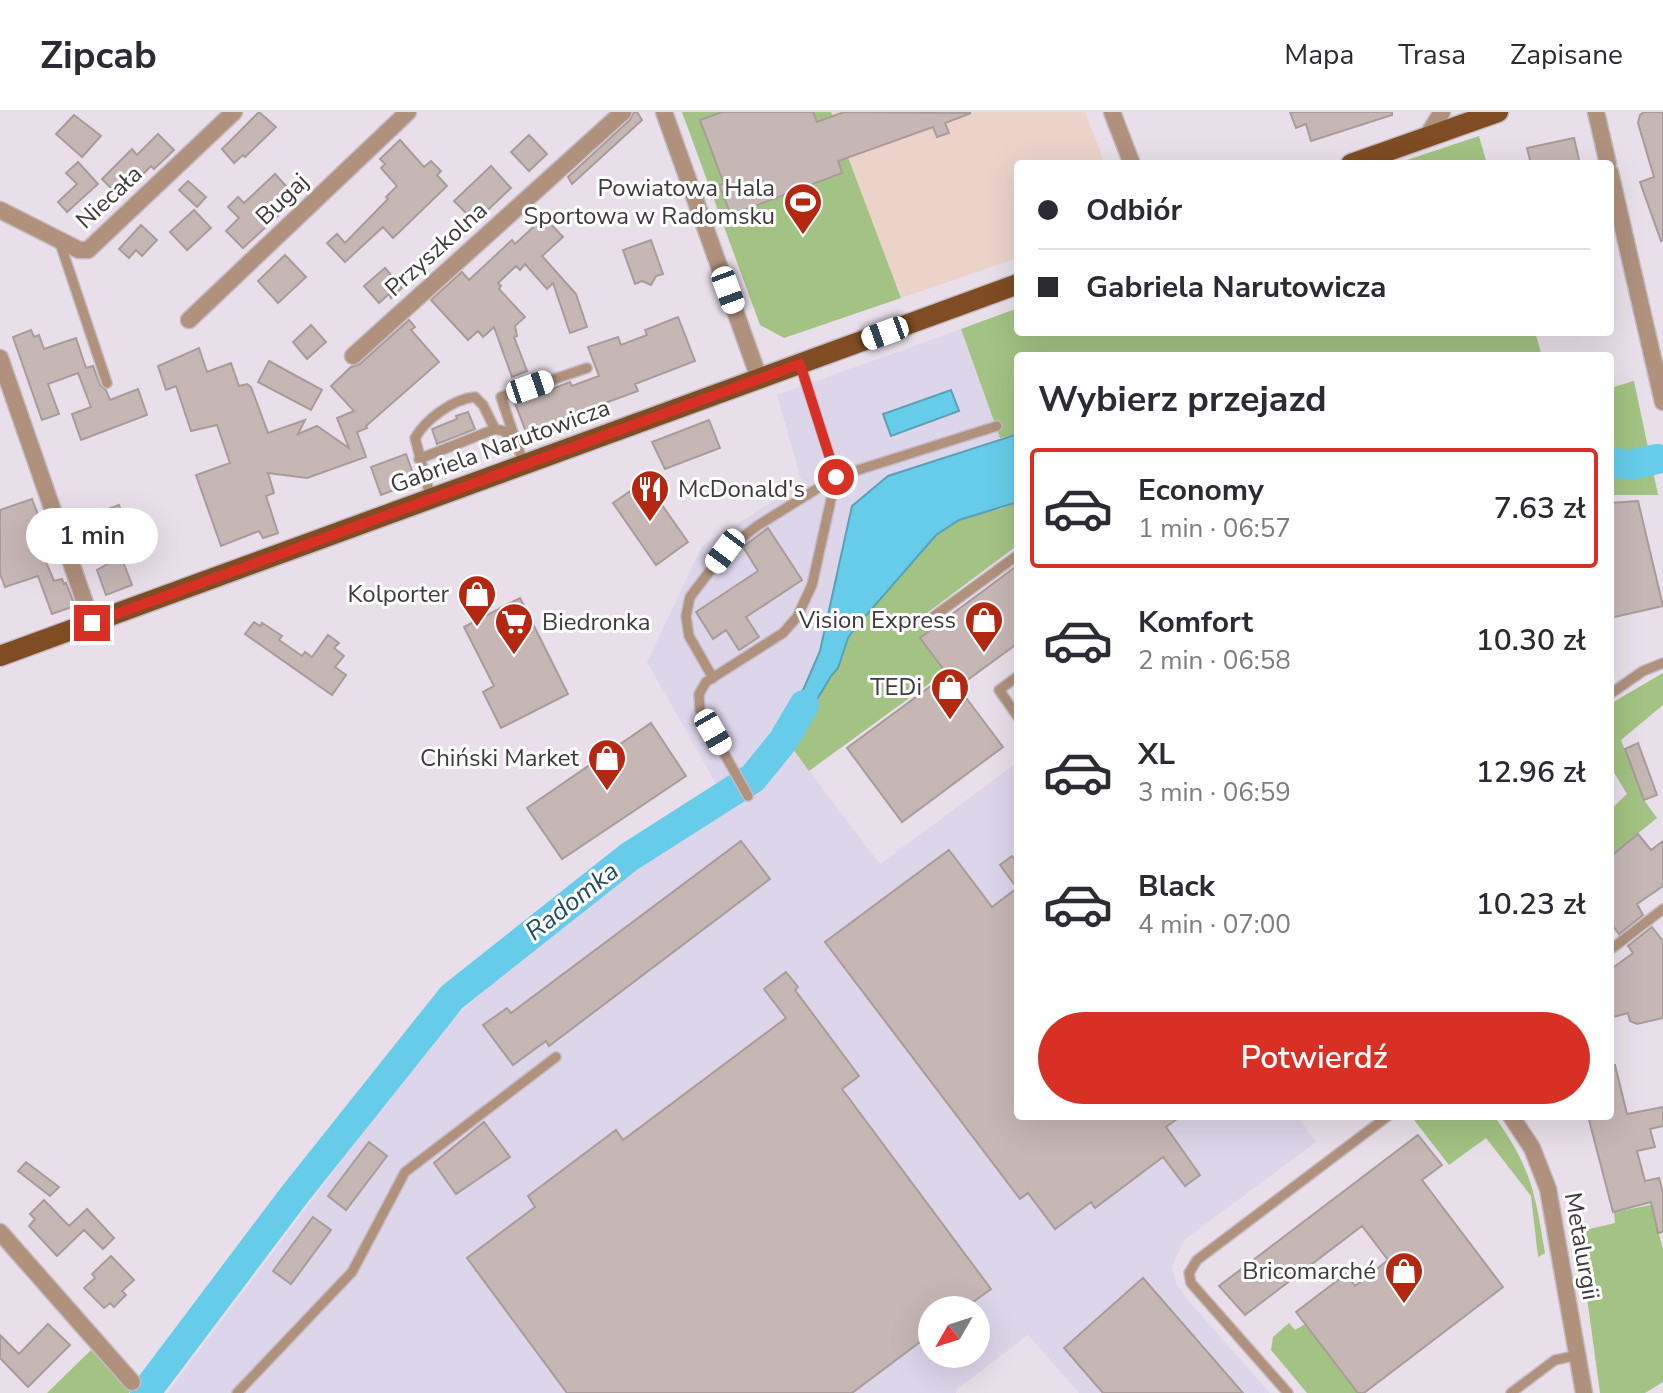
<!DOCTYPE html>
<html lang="pl">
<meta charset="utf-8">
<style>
:root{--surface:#fff;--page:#f2f2f3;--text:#2b2b33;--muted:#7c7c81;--line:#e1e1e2;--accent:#d93025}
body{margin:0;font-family:"Nunito Sans",sans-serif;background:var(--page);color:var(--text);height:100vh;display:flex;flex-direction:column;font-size:30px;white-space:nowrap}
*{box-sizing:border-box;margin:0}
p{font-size:26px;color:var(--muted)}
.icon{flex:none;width:44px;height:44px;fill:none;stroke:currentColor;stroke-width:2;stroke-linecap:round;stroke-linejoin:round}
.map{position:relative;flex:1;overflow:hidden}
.side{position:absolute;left:1014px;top:240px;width:600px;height:768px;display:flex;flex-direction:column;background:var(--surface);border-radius:8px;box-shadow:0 8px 32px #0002}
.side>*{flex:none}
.banner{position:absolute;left:1014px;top:48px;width:600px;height:176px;border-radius:8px;box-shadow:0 8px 32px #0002;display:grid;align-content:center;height:176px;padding:0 24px;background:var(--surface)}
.needle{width:52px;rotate:231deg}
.controls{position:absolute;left:918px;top:1184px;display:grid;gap:16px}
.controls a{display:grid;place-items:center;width:72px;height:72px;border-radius:50%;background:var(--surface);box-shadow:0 8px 32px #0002;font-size:40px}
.end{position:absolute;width:36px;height:36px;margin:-18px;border:10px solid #d93025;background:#fff;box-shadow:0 0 0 4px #fff}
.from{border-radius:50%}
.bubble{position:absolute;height:56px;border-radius:28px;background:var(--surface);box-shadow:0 8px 32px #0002;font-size:26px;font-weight:600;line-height:56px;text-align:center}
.car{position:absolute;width:24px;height:48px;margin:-24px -12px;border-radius:10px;box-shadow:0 0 6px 2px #0007;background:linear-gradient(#fff 24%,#345 0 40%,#fff 0 76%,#345 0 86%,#fff 0)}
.banner b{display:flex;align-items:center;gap:28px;height:76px;font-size:30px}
.banner b+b{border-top:2px solid var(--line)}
.banner i{width:20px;height:20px;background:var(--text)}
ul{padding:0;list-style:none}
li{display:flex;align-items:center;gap:24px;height:120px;margin:0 16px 12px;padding:0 8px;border:4px solid transparent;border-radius:8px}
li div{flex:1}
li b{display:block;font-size:30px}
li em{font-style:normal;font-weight:600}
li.on{border-color:var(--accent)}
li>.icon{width:72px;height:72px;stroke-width:1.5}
h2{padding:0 24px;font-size:36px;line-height:96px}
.cta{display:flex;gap:16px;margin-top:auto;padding:16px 24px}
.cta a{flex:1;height:92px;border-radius:48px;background:var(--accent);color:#fff;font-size:32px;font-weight:600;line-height:92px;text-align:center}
header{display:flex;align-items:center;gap:48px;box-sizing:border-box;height:112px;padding:0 40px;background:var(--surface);border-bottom:2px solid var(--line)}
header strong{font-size:38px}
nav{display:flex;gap:44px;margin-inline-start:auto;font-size:28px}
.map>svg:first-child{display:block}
</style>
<header>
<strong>Zipcab</strong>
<nav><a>Mapa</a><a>Trasa</a><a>Zapisane</a></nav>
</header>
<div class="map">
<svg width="1663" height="1281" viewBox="0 0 1663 1281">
<rect width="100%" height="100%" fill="#e9dfea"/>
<path fill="#ddd5ea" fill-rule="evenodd" d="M961 217 1000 326 888 364 852 394 820 539 804 576 779 619 880 752 1018 650V1004H1297L1316 1030 1184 1128 1172 1154 1176 1171 1187 1187 1270 1281H1079L1028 1223 956 1278V1281H167L434 926 505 858 651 739 728 693 647 550 702 434 802 371 777 283ZM932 1198H976V1242H932Z"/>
<path fill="#ebd3ca" d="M831 0H1085L1105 52H1018V146L901 186Z"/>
<path fill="#a2c383" d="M682 0H831L901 186 784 226 760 213Z
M1479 24 1487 52H1395Z
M1018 196V220H1535L1542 244H1018V322L1000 326 961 217Z
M1634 269 1658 383H1610V276Z
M1018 390V433L927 501 936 514 920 526 945 560 809 659 790 633 831 564 838 556 848 526 855 516 906 458 926 410 1001 397Z
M1663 561V593L1621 628 1644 688 1657 706 1610 744V698L1627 682 1610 654V592Z
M1411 1004H1494C1531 1055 1535 1080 1545 1141L1538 1145 1531 1084 1486 1026 1449 1053Z
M1651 1093 1663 1137V1270L1645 1281H1600L1576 1105H1579L1585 1118 1615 1111 1614 1100Z
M1289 1211 1295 1218 1305 1212 1358 1281H1307L1271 1238 1273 1225Z
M91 1238 130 1279 129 1281H47Z"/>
<path fill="#66ccea" stroke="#5aa0b6" stroke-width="2" d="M951 278 959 299 891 324 883 302Z
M1018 322V390L959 408 936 423 855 516 848 526 838 556 831 564 790 633 779 619 804 576 820 539 852 394 888 364Z"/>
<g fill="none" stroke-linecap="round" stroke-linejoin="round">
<path stroke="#66ccea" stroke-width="30" d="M1610 350 1630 353 1657 347
M145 1281 295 1082 452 885 629 745 753 666 783 629 804 593"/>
</g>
<path fill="#c6b7b5" stroke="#a99b99" stroke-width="2" d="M259 0 276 15 245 45 243 43 234 51 222 37Z
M634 0H637L642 8 572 72 568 65 630 8Z
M722 0H813L817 10 844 0 971 1 945 11 949 21 937 25 933 15 838 49 842 61 731 103 719 73 724 72 700 8Z
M1290 0H1392V3L1311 29 1306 12 1296 16Z
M1644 0H1663V128L1661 129 1640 70 1654 65 1638 11 1640 3Z
M74 3 101 24 82 45 56 22Z
M158 22 174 38 154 57 151 54 120 85 102 67 132 37 137 43Z
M529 23 547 42 529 59 511 40Z
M1574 26 1580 52H1531L1527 36Z
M400 28 424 55 431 49 441 59 437 63 447 74 393 126 383 115 345 150 327 131 337 122 345 131 388 87 386 85 397 74 381 56 385 52 380 47Z
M78 50 98 72 67 100 58 90 77 72 66 61Z
M491 54 511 76 475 110 454 89Z
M275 62 297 86 243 136 226 119 239 106 228 95 238 85 244 91Z
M188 69 206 85 197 95 179 78Z
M194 98 211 116 187 138 170 120Z
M542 107 547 113 550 111 563 125 542 144 576 182 587 215 570 221 553 171 547 177 525 152 520 158 516 154 498 171 501 174 499 177 525 205 515 214 517 224 514 225 527 259 512 265 494 215 483 225 478 219 468 228 431 188 462 160 469 168 512 128 515 132Z
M141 113 157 128 142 144 136 138 129 146 119 137Z
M651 128 663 162 656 164 651 173 642 169 635 172 623 138Z
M285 143 306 165 278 191 258 169Z
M385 156 402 176 391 186 389 182 379 191 364 174Z
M678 205 695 249 635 272 638 279 526 320 515 291 570 270 572 274 599 264 588 235 618 225 621 233 647 223 645 218Z
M409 208 415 215 411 218 439 250 366 314 367 316 357 320 366 345 307 366 268 361 274 381 266 384 278 421 263 426 259 419 221 434 196 363 230 351 217 313 191 319 176 274 166 278 158 254 199 236 207 260 231 251 239 274 247 272 251 275 268 321 305 308 298 322 317 314 349 336 337 306 354 299 331 274 351 255 360 252Z
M311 213 326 230 307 247 293 230Z
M31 218 34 225 39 223 44 237 76 226 86 256 93 254 100 273 106 278 110 288 138 277 147 303 81 328 72 302 91 295 78 261 48 272 59 302 42 308 13 225Z
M269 249 322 278 311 298 258 270Z
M468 300 475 317 437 332 432 317 457 307 456 304Z
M709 308 720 336 665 357 652 330Z
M406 342 416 370 381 383 371 355Z
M645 369 688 430 656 453 613 391Z
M32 387 40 408 31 411 44 445 54 469 62 467 64 472 66 471 75 494 52 502 38 464 5 475 0 462V398Z
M1638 389 1663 494 1610 506V391Z
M119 393 134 436 125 439 127 446 122 447 132 473 106 483 97 458 111 450 99 414 110 411 105 398Z
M768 416 802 468 746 505 759 525 739 538 726 518 713 527 696 500 758 459 743 435Z
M1018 453V531L958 575 1003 635 902 710 847 636 947 562 920 526Z
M520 486 568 582 501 616 483 580 494 574 464 515Z
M254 510 260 514 262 511 282 524 279 528 302 544 305 540 312 545 328 523 339 531 334 536 344 544 335 555 346 563 332 583 245 522Z
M651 611 686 664 562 747 527 696Z
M1638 631 1657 683 1644 688 1625 637Z
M1638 722 1651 738 1663 729V774L1637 792 1643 803 1619 822 1610 810V745Z
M741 729 770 767 549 934 546 929 513 953 483 913 507 896 511 901Z
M949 738 992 795 1017 776 1000 753 1012 744 1018 751V1004H1181L1166 1015 1200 1063 1185 1074 1163 1045 1095 1096 1091 1090 1055 1117 1028 1081 1020 1087 825 830Z
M1652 815 1663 829V906L1637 912 1630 909 1628 901 1610 906V858L1633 841 1628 834Z
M786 860 798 875 795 878 859 964 842 977 991 1177 962 1198H932V1221L852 1281H567L467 1146 535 1095 528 1084 616 1018 623 1028 786 906 764 877Z
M1610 953H1615L1627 1002 1663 995V1014L1650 1017 1655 1035 1637 1039 1645 1069 1659 1066 1663 1081V1120L1658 1121 1651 1090 1613 1100 1588 1004H1610Z
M484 1010 510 1045 456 1082 434 1051Z
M1418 1023 1442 1053 1422 1068 1503 1175 1364 1281H1358L1296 1200 1346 1162 1355 1174 1388 1148 1362 1114 1245 1203 1219 1174Z
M369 1030 387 1044 346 1098 328 1084Z
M26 1050 59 1075 50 1084 18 1059Z
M44 1088 69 1114 87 1097 114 1126 103 1137 84 1118 57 1144 29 1114 35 1107 30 1102Z
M313 1105 331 1118 291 1172 273 1159Z
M111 1144 134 1168 122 1179 126 1183 114 1195 110 1191 104 1196 84 1176 95 1166 92 1162Z
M1143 1166 1150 1174 1243 1281H1103L1064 1236Z
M48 1212 70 1233 28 1275 0 1246V1223L19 1242Z"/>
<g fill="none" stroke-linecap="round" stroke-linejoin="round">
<g stroke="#c3bbc4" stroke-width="12">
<path id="service" d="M59 128 107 271
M419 347 495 317 504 319 516 332
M524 353 501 285 587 256
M431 387 415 326C426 307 453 287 475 285L483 293 495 317
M933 505 1018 443
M1018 564 999 578 1018 605
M713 566 689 524 686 504 690 485 725 439 757 414 836 365 997 314
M1610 582 1643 559 1663 551
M748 684 700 598 699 582 706 570 783 521 797 505 812 473 836 365 800 252
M1610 838 1663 797
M237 1281 352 1160 405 1060 556 945
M1288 1281 1191 1171 1189 1161 1197 1148 1388 1004
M1511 1281 1555 1248 1578 1243"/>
</g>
<g stroke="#c3bbc4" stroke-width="19">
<path id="minor" d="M664 0 759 266
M1112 0 1132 52
M1427 24 1442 0
M0 98 79 138H88L234 0
M189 208 408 0
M353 244 623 0
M0 246 92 511
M1511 1004 1532 1036 1548 1077 1584 1281
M0 1120 132 1270"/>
</g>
<g stroke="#c3bbc4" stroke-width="19">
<path id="tertiary" d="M1596 0 1608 52
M1610 60 1663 290"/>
</g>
<g stroke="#c3bbc4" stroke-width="23">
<path id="primary" d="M1351 52 1498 0
M0 544 1018 172"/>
</g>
<use href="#service" stroke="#af917c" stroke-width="9"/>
<use href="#minor" stroke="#af917c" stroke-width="16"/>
<use href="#tertiary" stroke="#af917c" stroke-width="16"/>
<use href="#primary" stroke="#7f4c23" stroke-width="20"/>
</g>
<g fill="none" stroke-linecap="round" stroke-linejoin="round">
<path stroke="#d93025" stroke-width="10" d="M92 511 800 252 836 365"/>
</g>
<defs>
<g id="stadium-pin" transform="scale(2)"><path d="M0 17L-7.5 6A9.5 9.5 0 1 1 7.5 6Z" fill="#b42711" stroke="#fff"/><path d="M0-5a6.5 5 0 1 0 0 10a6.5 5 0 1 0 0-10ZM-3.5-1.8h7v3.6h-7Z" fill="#fff"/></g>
<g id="restaurant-pin" transform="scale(2)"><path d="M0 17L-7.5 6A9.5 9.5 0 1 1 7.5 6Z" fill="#b42711" stroke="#fff"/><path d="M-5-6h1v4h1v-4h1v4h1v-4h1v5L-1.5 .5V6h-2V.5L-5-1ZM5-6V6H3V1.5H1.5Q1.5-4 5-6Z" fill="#fff"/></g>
<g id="shop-pin" transform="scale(2)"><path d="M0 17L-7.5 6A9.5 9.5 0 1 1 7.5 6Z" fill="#b42711" stroke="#fff"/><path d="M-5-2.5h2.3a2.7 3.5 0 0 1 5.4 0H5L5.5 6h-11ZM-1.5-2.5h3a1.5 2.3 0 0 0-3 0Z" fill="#fff"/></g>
<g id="supermarket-pin" transform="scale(2)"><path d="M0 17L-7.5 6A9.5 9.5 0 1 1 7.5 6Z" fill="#b42711" stroke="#fff"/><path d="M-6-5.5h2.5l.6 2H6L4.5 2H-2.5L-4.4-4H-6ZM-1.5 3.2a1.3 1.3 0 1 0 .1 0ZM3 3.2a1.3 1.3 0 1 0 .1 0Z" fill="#fff"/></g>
</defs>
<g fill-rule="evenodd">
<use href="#stadium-pin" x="803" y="90"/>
<use href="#restaurant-pin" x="650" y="377"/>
<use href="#shop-pin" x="477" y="482"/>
<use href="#shop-pin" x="984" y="508"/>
<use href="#supermarket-pin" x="514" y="510"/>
<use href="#shop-pin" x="950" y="575"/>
<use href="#shop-pin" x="607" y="646"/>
<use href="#shop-pin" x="1404" y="1159"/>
</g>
<g text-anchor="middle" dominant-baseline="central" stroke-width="6" stroke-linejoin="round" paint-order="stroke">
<g font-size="24" fill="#3e3a3e" stroke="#fff" text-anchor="end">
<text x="775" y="76">Powiatowa Hala<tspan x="775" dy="28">Sportowa w Radomsku</tspan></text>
<text x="678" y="377" text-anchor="start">McDonald's</text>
<text x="449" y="482">Kolporter</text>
<text x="956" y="508">Vision Express</text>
<text x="542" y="510" text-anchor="start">Biedronka</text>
<text x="922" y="575">TEDi</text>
<text x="579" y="646">Chiński Market</text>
<text x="1376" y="1159">Bricomarché</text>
</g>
<g font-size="24" fill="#3e3a3e" stroke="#fff">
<text transform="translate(109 85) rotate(-43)">Niecała</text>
<text transform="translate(282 87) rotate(-44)">Bugaj</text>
<text transform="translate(436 137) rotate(-42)">Przyszkolna</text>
<text transform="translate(500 334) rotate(-20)">Gabriela Narutowicza</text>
<text transform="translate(1582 1134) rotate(80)">Metalurgii</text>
</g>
<g font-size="26" font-style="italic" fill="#224f5c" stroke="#fff">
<text transform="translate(572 789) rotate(-38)">Radomka</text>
</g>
</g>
</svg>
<div class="controls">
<a><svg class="needle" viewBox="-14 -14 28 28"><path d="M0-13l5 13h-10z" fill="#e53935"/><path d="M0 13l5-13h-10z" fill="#7c7c81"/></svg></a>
</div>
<i class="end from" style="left:836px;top:365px"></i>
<i class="end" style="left:92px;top:511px"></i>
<div class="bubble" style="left:26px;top:396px;width:132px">1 min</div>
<i class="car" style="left:728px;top:178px;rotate:160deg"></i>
<i class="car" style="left:885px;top:221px;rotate:250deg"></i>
<i class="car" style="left:530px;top:275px;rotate:71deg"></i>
<i class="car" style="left:725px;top:439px;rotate:217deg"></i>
<i class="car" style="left:713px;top:620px;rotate:150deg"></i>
<div class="banner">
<b><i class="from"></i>Odbiór</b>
<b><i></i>Gabriela Narutowicza</b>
</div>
<section class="side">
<h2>Wybierz przejazd</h2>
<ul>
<li class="on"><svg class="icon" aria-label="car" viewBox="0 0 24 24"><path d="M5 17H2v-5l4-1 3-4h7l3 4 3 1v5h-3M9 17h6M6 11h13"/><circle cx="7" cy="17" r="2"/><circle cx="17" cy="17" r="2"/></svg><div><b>Economy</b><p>1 min · 06:57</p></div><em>7.63 zł</em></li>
<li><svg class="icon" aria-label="car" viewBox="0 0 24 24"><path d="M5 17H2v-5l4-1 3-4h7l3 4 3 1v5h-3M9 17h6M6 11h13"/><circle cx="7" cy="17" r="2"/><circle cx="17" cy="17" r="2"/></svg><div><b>Komfort</b><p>2 min · 06:58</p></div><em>10.30 zł</em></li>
<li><svg class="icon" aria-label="car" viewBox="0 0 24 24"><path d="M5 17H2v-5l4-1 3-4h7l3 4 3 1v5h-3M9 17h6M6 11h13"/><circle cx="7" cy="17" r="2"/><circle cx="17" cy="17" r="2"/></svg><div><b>XL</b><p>3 min · 06:59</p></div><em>12.96 zł</em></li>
<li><svg class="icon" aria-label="car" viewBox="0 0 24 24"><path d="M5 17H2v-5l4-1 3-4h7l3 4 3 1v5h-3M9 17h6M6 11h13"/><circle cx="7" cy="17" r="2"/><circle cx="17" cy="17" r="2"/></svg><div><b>Black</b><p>4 min · 07:00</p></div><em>10.23 zł</em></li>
</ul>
<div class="cta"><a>Potwierdź</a></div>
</section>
</div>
